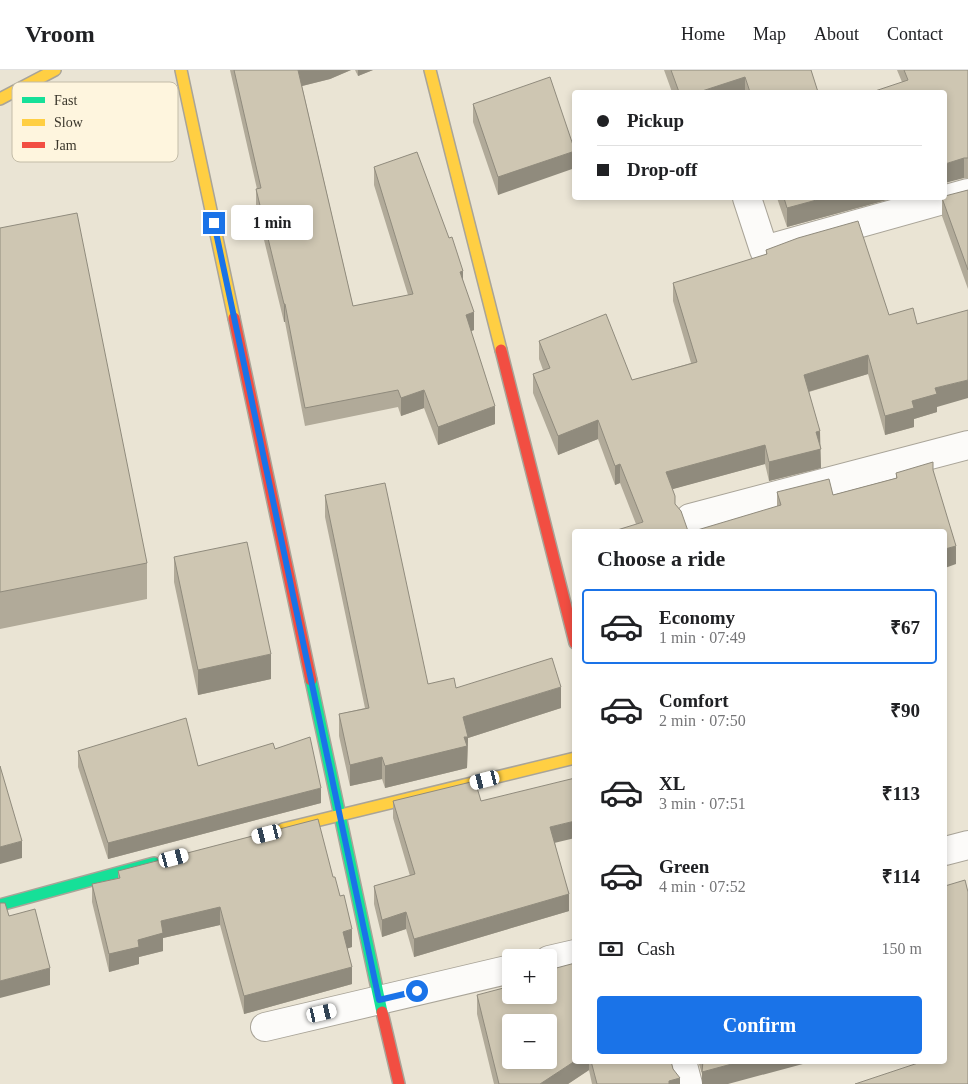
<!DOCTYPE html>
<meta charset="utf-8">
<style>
:root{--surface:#fff;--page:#f6f6f6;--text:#202124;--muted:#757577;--line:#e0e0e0;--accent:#1a73e8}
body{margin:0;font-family:Georgia,serif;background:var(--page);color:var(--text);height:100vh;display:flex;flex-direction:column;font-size:19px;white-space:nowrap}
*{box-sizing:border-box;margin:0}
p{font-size:16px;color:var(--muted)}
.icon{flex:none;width:28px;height:28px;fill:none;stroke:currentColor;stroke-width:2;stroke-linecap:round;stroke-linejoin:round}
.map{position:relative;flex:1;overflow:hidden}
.sheet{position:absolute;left:572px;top:459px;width:375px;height:535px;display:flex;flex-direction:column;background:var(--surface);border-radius:5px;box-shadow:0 2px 8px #0003}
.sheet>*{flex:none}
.top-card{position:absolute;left:572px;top:20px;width:375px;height:110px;border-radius:5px;box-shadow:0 2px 8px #0003;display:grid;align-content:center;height:110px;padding:0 25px;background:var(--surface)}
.controls{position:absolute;left:502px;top:879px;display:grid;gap:10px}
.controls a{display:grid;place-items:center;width:55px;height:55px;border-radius:5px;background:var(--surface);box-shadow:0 2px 8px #0003;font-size:25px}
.end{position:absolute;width:22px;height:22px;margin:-11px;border:6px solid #1a73e8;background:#fff;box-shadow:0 0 0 2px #fff}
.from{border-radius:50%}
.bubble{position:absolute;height:35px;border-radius:5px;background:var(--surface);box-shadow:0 2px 8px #0003;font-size:16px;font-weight:800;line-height:35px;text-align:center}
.car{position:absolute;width:15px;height:30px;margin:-15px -8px;border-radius:6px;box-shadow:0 0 4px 1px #0007;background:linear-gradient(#fff 24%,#345 0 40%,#fff 0 76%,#345 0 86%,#fff 0)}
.top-card b{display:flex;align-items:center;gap:18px;height:48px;font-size:19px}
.top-card b+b{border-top:1px solid var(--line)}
.top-card i{width:12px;height:12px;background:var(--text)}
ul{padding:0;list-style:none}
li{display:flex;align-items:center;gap:15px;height:75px;margin:0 10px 8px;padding:0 15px;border:2px solid transparent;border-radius:5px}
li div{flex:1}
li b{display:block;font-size:19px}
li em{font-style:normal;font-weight:800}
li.on{border-color:var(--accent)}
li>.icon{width:45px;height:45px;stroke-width:1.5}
h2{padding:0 25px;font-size:22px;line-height:60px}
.pay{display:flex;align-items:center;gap:12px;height:55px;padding:0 25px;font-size:19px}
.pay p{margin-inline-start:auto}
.cta{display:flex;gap:10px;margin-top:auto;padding:10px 25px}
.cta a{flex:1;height:58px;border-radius:5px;background:var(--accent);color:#fff;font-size:20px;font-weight:800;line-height:58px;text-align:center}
header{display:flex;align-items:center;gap:30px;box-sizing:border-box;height:70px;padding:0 25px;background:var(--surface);border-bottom:1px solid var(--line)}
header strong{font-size:24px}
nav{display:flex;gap:28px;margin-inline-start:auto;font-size:18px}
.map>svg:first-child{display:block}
</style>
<header>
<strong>Vroom</strong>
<nav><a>Home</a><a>Map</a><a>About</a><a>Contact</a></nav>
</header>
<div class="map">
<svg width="968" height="1014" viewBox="0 0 968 1014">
<rect width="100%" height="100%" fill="#eae4d4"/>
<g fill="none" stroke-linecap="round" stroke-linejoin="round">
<g stroke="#a9a498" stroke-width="30">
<path id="street" d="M747 128 764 180 968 123
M690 448 968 375
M945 781 968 775
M549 890 575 884
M265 957 511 899
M682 991 688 1014"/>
</g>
<g stroke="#a9a498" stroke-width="14">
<path id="fast" d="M311 610 382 942
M0 835 154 793"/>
</g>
<g stroke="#a9a498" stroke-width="14">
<path id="slow" d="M181 0 234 248
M430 0 501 280
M0 29 55 0
M283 759 575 688"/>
</g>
<g stroke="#a9a498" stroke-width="14">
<path id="jam" d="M234 248 311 610
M501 280 575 573
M382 942 399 1014"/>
</g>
<use href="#street" stroke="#fcfbf9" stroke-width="28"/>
<use href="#fast" stroke="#16e098" stroke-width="11"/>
<use href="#slow" stroke="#ffcf43" stroke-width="11"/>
<use href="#jam" stroke="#f24e42" stroke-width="11"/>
</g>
<path fill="#b1aa99" d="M230 0H351L330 9 302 16 353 236 408 225 374 115V97L463 211 474 260 471 261 495 354 438 375 424 338 401 346 398 337 305 356 285 252H284L256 137V119H257Z
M355 0H373L358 6Z
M664 0H811L818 22H672Z
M897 0H968V108H964L902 12Z
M473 34 575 80 498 125 473 52Z
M968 120V219L942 146V128Z
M777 128H894L787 157Z
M0 158 147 493V529L0 559Z
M766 180 889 245 937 337V342L914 349V357L885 365 868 304 809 322 820 377 821 398 769 411 765 394 672 419 675 434 681 441 636 454 620 413 615 415 598 369 558 385 533 323V304L543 300 539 289V271L632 310 691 293 673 231V213L766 185Z
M933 400 956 494 777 436V422L833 425 896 408V403Z
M325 425 428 614 456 618 561 638 468 668 467 698 385 718 382 709 350 716 339 666V644L365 638 325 447Z
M174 487 271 609 198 625 174 512Z
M275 679 321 733 108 789 78 697V681L198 696Z
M393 731H481L555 773 569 841 414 887 406 859 382 867 374 834V816L410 806 393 748Z
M118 801 333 807 352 877 347 878 352 914 244 944 220 855 163 868V881L139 887V894L109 902 92 832V814L118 808Z
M477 925 575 991H671L673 999 680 1014H592L589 1000 568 1014H494L477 944Z
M698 991H814L702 1014V1004Z"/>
<path fill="#908b7d" d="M298 0H351L330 9 298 17Z
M358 0H373L358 6Z
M745 7V22H699Z
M575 81V98L498 125V107Z
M964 88V108L945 113V94Z
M824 128H894L787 157V138Z
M463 201V218L460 202Z
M284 234H285V252H284Z
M474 242V260L466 263V245Z
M868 285V304L804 323V305Z
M968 310V328L937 337V342L914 349V357L885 365V346L912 331 935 318Z
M424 320V338L401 346V328Z
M495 336V354L438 375V357Z
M598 350V369L558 385V366Z
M820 361 821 398 769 411V392L816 362Z
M765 375V394L666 421V402Z
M620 394V413L615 415V396Z
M956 476V494L945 498V479Z
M271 584V609L198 625V600Z
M561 617V638L468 668 467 698 385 718V696L463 647Z
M382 687V709L350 716V695Z
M321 718V733L108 789V773Z
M575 751V768L550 774V757Z
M22 771V788L0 794V777Z
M569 824V841L414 887V869Z
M220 837V855L163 868V881L139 887V894L109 902V884L138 870 161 851Z
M406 842V859L382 867V850Z
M352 859V877L343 880V862Z
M352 897V914L244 944V926Z
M50 898V915L0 928V911Z
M575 991H589V1000L568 1014H540Z
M743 991H814L728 1014H702V1002Z
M680 1008V1014H669V1011Z"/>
<path fill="#cec6b2" stroke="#908b7d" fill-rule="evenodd" d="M234 0H298L353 236 413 224 374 97 417 82 449 168 452 167 463 201 460 202 474 242 466 245 495 336 438 357 424 320 401 328 398 320 305 338 285 234H284L256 119 261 118Z
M671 0H811L818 22H750L745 7 699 22H679Z
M904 0H968V88H964L945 94V22H872L908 10Z
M550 7 575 81 498 107 473 34Z
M968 120V200L942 128H945V126Z
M784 128H824L787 138Z
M77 143 147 493 0 522V158Z
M858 151 889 245 913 238 917 254 968 240V310L935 318 937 324 912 331 914 338 885 346 868 285 804 305 820 361 816 362 821 379 769 392 765 375 666 402 675 426V434L681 441 688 461H614L643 452 620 394 615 396 598 350 558 366 533 304 550 298 539 271 606 244 632 310 697 292 673 213 767 184 766 180 798 168Z
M933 392V400L956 476 945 479V461H694L781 435 777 422 829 409 833 425 897 408 896 403Z
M385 413 428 614 454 608 456 618 552 588 561 617 463 647 468 667H464L467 676 385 696 382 687 350 695 339 644 369 638 325 425Z
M247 472 271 584 198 600 174 487Z
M186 648 198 696 273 673 275 679 310 667 321 718 108 773 78 681Z
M0 696 22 771 0 777Z
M575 708V751L550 757 569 824 414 869 406 842 382 850 374 816 415 804 393 731 475 711 481 731Z
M318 749 333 807H335L340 826 344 825 352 859 343 862 352 897 244 926 220 837 161 851 163 863 138 870 139 877 109 884 92 814 120 808 118 801Z
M965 810 968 822V1014H855L924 991H945V816Z
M0 833H5L9 846 35 839 50 898 0 911Z
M575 893V991L540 1014H499L477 925 511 916V925H549V900ZM511 952H549V990H511Z
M591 991H671L673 999 680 1008 669 1011V1014H597Z
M703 991H743L702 1002Z"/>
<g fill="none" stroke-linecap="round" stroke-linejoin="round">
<path stroke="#1a73e8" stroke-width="6" d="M214 153 379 930 417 921"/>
</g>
<rect x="12" y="12" width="166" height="80" rx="8" fill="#fef5de" stroke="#c3bca8" stroke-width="1"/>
<rect x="22" y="27" width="23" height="6" fill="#16e098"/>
<rect x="22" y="49" width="23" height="7" fill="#ffcf43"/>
<rect x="22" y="72" width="23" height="6" fill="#f24e42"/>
<g font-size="14" fill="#3a362b">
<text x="54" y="35">Fast</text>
<text x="54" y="57">Slow</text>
<text x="54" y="80">Jam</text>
</g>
</svg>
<div class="controls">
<a>+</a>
<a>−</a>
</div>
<i class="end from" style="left:417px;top:921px"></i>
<i class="end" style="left:214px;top:153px"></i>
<div class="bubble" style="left:231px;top:135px;width:82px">1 min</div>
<i class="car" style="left:485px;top:710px;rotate:256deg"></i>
<i class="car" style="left:267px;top:764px;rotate:256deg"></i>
<i class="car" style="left:174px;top:788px;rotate:75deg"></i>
<i class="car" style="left:322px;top:943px;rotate:77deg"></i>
<div class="top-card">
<b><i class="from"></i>Pickup</b>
<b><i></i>Drop-off</b>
</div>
<section class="sheet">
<h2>Choose a ride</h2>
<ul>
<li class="on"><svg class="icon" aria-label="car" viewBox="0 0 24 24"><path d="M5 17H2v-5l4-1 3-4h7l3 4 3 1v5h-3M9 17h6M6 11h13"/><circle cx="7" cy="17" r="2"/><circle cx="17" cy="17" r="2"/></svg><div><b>Economy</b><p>1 min · 07:49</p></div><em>₹67</em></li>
<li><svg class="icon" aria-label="car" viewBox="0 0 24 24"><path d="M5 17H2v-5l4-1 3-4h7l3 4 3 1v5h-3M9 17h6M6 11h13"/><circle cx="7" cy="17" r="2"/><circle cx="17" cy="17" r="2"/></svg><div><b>Comfort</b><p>2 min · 07:50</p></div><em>₹90</em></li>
<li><svg class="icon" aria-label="car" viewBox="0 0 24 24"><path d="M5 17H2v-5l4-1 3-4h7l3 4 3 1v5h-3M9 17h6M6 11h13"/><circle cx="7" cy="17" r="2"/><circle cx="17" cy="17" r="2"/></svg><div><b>XL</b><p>3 min · 07:51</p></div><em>₹113</em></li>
<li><svg class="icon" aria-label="car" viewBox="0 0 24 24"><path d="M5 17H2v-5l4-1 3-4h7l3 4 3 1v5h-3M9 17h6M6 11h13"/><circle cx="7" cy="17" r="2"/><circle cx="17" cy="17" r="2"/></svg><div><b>Green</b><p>4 min · 07:52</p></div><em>₹114</em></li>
</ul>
<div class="pay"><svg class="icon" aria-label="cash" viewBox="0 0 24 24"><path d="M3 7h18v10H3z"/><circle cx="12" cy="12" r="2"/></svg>Cash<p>150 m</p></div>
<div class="cta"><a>Confirm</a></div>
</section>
</div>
